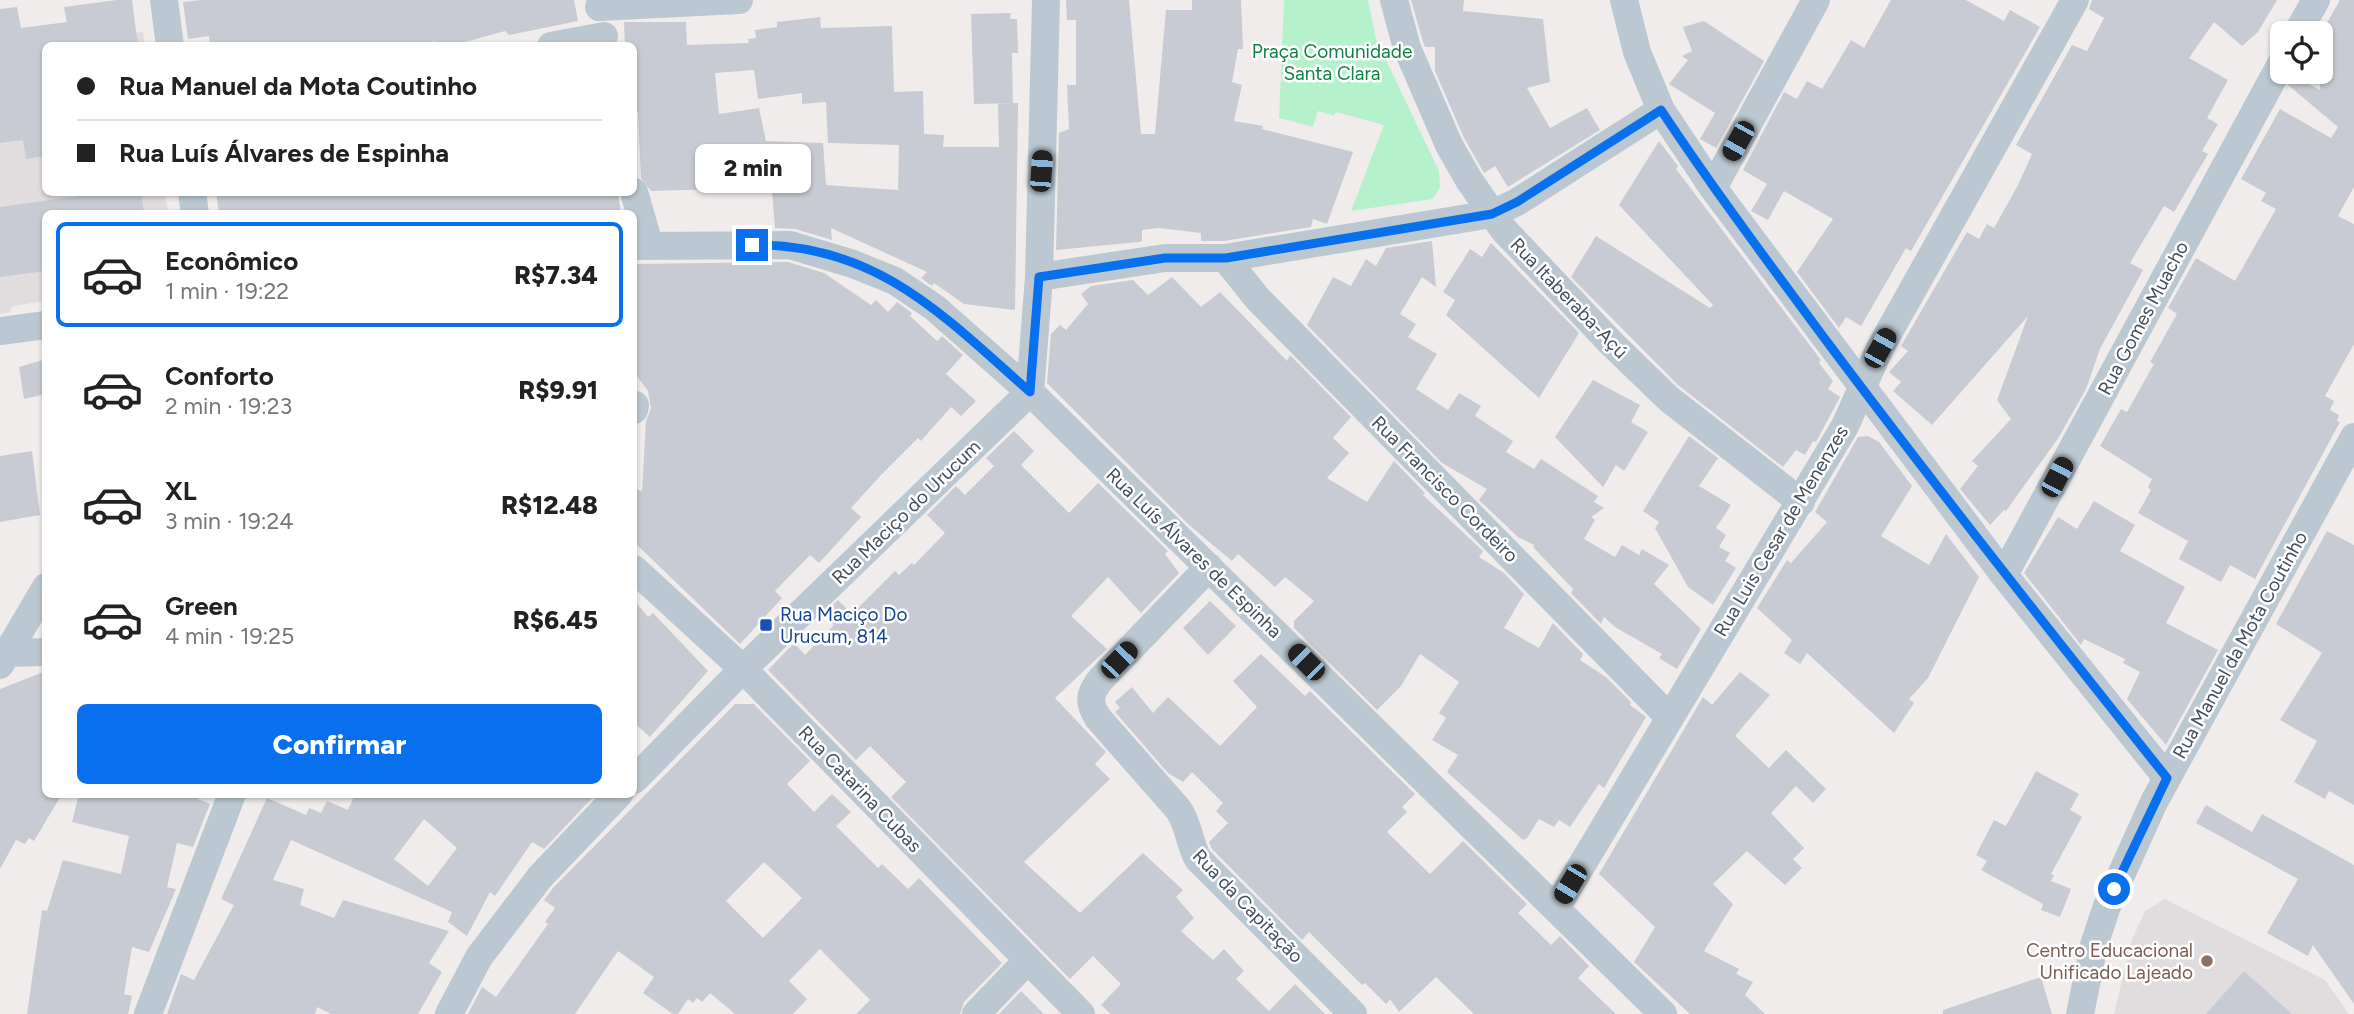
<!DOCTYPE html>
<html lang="pt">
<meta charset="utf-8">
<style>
:root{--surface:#fff;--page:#f2f2f2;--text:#222;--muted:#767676;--line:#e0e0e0;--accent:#0970ed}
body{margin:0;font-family:Figtree,sans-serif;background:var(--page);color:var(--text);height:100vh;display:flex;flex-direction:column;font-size:26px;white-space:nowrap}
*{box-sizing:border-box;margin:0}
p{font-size:23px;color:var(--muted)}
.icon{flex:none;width:38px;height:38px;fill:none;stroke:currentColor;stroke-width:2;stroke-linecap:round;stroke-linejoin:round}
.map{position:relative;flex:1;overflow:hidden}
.details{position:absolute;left:42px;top:210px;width:595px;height:588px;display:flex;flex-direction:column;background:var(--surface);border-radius:10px;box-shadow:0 2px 5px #0004}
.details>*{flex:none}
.hud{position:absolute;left:42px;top:42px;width:595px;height:154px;border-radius:10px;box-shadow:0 2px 5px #0004;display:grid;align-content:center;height:154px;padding:0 35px;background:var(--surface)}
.fabs{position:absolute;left:2270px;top:21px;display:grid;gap:14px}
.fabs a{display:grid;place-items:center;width:63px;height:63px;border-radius:10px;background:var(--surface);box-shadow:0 2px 5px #0004;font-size:35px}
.end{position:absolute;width:32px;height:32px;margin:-16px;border:9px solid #0970ed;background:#fff;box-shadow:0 0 0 4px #fff}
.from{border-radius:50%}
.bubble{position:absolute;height:49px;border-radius:10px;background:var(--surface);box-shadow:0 2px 5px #0004;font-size:23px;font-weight:800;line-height:49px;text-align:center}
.car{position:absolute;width:21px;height:42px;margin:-21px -10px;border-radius:9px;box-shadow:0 0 5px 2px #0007;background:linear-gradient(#222 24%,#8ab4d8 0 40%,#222 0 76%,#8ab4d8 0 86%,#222 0)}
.hud b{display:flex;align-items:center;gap:24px;height:66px;font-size:26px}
.hud b+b{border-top:2px solid var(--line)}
.hud i{width:18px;height:18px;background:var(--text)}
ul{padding:12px 0 0;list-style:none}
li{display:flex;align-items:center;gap:21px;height:105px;margin:0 14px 10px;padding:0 21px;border:4px solid transparent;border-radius:10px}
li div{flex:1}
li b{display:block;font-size:26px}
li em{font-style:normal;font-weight:800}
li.on{border-color:var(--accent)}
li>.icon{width:63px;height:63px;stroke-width:1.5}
.button{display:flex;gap:14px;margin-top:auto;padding:14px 35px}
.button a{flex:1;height:80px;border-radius:10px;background:var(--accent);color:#fff;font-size:28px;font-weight:800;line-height:80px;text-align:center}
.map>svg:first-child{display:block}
</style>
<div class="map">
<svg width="2354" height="1014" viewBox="0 0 2354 1014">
<rect width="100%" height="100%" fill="#f0ecec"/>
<path fill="#e1ddde" d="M143 32 145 45 46 46V192L165 193 168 213 46 214 45 301 13 306 10 312 0 314V48Z
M2165 899 2325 980 2349 1014H2114L2131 942 2145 911Z"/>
<path fill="#b5f2cc" d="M1284 0H1368L1376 39 1439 171 1440 187 1433 199 1351 211 1384 125 1336 112 1334 116 1318 111 1313 127 1279 118Z"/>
<path fill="#c8cbd3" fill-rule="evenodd" d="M117 0H132L138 46H46V156L26 159 23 140 0 143V9L17 7 21 28 67 22 64 7Z
M202 0H574L578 21 509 35 505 31 451 46H435L434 41 420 46H210L209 36 188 39 183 2Z
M1066 0H1129L1141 134H1155L1166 10H1192V0H1241L1243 49H1238L1232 82 1242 85 1234 121 1263 126 1262 129 1353 152 1327 224 1313 219 1311 227 1224 241H1201V233L1159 228 1142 230V241L1138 242 1056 250 1059 133 1069 129 1067 85H1076V20H1067Z
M1411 0H1464L1463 11 1543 19 1550 82 1527 88 1550 128 1587 108 1600 130 1508 187 1495 166 1484 173 1464 138 1435 71V47H1425L1423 42Z
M1891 0H1966L2004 21 2010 10 2040 27 1911 251 1906 248 1861 326 1846 317 1839 328 1797 272 1833 219 1784 191 1768 220 1751 211 1767 184 1743 170 1784 92 1797 99 1807 81 1822 89 1851 40 1864 48Z
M2092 0H2277L2258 32 2242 46 2214 22 2189 58 2228 80 2207 118 2218 124 2202 151 2208 154 2174 212 2164 206 2130 263 2143 270 2100 349 2086 389 2059 437 2006 511 2004 510 1990 525 1960 489 1978 466 1972 461 2011 419 1997 400 2028 316 1932 425 1893 391 1901 382 1889 372 1908 351 1901 346 1967 232 1979 239 1987 224 1994 228 2018 185 2032 154 2016 145 2072 45 2087 51 2104 18 2089 9Z
M2340 0H2354V187L2338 216 2354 224V344L2325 396 2334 401 2330 410 2339 415 2337 421 2340 422 2255 579 2230 565 2221 582 2179 559 2188 541 2138 513 2151 490 2148 487 2152 479 2100 446 2121 409 2127 412 2154 364 2150 362 2177 314 2168 308 2196 258 2235 281 2276 209 2261 201 2266 193 2241 179 2280 109 2331 138 2338 127 2288 85 2293 76 2320 90V35Z
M1011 13 1010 19H1017L1018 53H1012L1013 103 974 104 971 14Z
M820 17 821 28 892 26 894 92 923 91 924 134 944 135 943 147H999L998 103H1018L1015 310 964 304 934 283 932 286 921 278 927 272 831 228 832 240 795 229 775 228 771 178H763L758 149 720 151 721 189 651 191 641 178 638 112 634 113V46H625L624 22H686L687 45 749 43 748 39 756 38 755 30 777 27V22ZM754 70 758 99 802 93V104L826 102 828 143 899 145 898 190 826 185 823 143 766 141 759 108 719 114 715 73Z
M1704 21 1764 61 1716 148 1700 139 1715 113 1669 84 1688 60 1682 56 1692 51 1683 27Z
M1659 141 1678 166 1676 169 1821 360 1819 363 1833 381 1828 389 1840 397 1816 442 1813 441 1805 455 1796 450 1783 467 1678 385 1571 277 1596 236 1710 308 1713 305 1619 205Z
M108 192H141L144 214 46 212V271L0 277V207Z
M216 192H618L621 214H219Z
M1432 241 1436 287 1422 277 1400 314 1416 324 1408 337 1437 354 1416 389 1448 410 1459 393 1481 406 1475 416 1513 441 1506 452 1534 469 1541 459 1598 496 1594 502 1604 508 1591 517 1595 520 1584 539 1615 557 1622 545 1639 555 1642 549 1669 565 1654 584 1701 629 1677 669 1659 658 1662 654 1615 627 1604 617 1601 624 1571 593 1573 589 1533 547 1534 545 1518 537 1479 500 1487 489 1442 463 1307 325 1333 277 1351 286 1366 259 1376 266 1386 248Z
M1491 243 1579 333 1539 398 1446 315 1455 300 1443 292 1470 249 1482 257Z
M788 262 824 273 871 305 876 300 888 312 897 302 912 313 910 316 937 341 942 336 963 355 946 374 976 401 961 416 951 407 921 441 918 438 881 475 851 508 861 517 819 563 810 555 775 591 782 598 740 644 634 542V489L642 491 646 421 651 408 648 391 634 372V264Z
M1172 277 1201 307 1220 292 1287 361 1290 355 1351 417 1333 438 1349 453 1327 478 1367 502 1394 461 1425 493 1423 495 1483 551 1479 557 1504 573 1524 594 1504 628 1539 648 1553 623 1583 654 1580 660 1606 677 1631 702 1630 705 1646 717 1604 788 1599 784 1570 827 1559 820 1554 827 1539 819 1527 838 1523 840 1447 772 1458 755 1432 740 1446 718 1439 713 1459 682 1420 654 1401 686 1377 710 1294 628V621L1314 601 1285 577 1275 587 1238 554 1232 561 1189 525 1047 383 1051 334 1060 325 1066 330 1088 304 1081 294 1091 286 1133 280 1148 295Z
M46 359V394L24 399 19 367Z
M1593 380 1640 405 1631 422 1648 432 1624 471 1616 465 1603 487 1555 437Z
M1014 431 1034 451 1021 465 1069 513 1098 483 1168 551 1165 554 1179 573 1141 613 1108 577 1071 616 1107 649 1055 698 1106 752 1095 764 1110 779 1024 862 1080 913 1143 853 1183 890 1176 897 1194 918 1181 931 1213 960 1224 949 1244 971 1236 979 1269 1011 1295 984 1325 1014H1111L1101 1005 1121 984 1093 956 1070 979 891 797 906 782 870 746 856 760 768 670 794 643 805 655 834 625 823 614 838 600 852 614 895 571 899 575 912 563 914 565 945 533 927 515 956 486 965 495 994 466 986 458Z
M1689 436 1718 458 1699 486 1731 505 1716 528 1726 535 1719 547 1730 553 1725 561 1736 568 1713 605 1688 587 1655 528 1659 522 1643 511Z
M1868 436 1879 442 1912 486 1881 536 1929 565 1946 534 1979 577 1928 678 1909 699 1914 703 1894 733 1807 653 1800 664 1784 653 1792 640 1757 608 1787 560 1791 563 1827 522 1815 512 1858 437Z
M32 451 40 515 0 522V456Z
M2094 501 2135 525 2120 551 2185 587 2166 623 2218 650 2166 745 2127 699 2140 672 2123 663 2125 659 2084 639 2081 645 2024 573 2058 517 2077 529Z
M2327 531 2354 545V805L2329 791 2325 799 2294 782 2317 741 2280 720 2322 653 2276 624Z
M634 600 648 617 653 613 708 671 650 737 634 723Z
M1210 601 1236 626 1208 655 1183 628Z
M1261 654 1305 696 1310 691 1415 794 1402 807 1407 812 1387 832 1430 874 1463 841 1527 904 1518 913 1551 945 1560 936 1589 966 1578 978 1616 1014H1474L1436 977 1399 1012 1390 999 1386 1004 1365 983 1362 985 1309 932 1302 940 1212 849 1209 842 1228 823 1216 811 1223 803 1192 772 1183 782 1168 773 1115 712 1120 708 1115 702 1132 687 1153 713 1168 697 1220 746 1257 707 1233 681Z
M46 671V794H62L34 841 29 838 25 844 16 840 0 869V689Z
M1740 672 1770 695 1735 736 1769 768 1786 750 1826 789 1813 803 1796 786 1771 813 1804 848 1793 859 1802 868 1785 885 1747 851 1713 884 1733 904 1704 951 1739 969 1736 974 1753 982 1745 995 1765 1014H1690L1634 962 1655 927 1599 874 1703 697 1712 705Z
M735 704H754L810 761 787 784 814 812 832 794 851 812 836 826 878 868 882 864 908 889 919 878 1002 963 964 1002 960 1014H856L870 1000 820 949 789 981 807 999 793 1014H735L710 993 702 1002 697 998 693 1003 688 999 678 1014H673L643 993 654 977 618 951 575 1014H468L482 987 496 997 548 924 545 922 555 908 544 900 553 888ZM764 862 802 898 763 938 726 901Z
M2036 771 2079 794 2070 810 2082 817 2051 874 2054 875 2051 881 2071 889 2060 917 2041 910 2043 904 1981 870 1987 861 1976 855 1994 820 2006 826Z
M79 794H199L198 799 210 804 193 847 177 843 167 887 176 889 149 952 132 947 124 994 132 996 128 1014H27L42 910 47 911 63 860 121 874 129 836 72 822Z
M355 794H596L544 849 532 842 495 896 490 892 467 936 448 922 452 912 291 840 273 880 304 889 300 905 334 918 343 900 449 931 429 963 442 972 418 1014H331L317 1007 315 1014H167L181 974 194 980 234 905 221 899 267 798 306 815 309 808 321 813 327 801 348 810ZM424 819 457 848 428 886 394 859Z
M2206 805 2252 832 2262 814 2354 865V1004L2313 945 2308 956 2267 933 2298 879 2196 823Z
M2244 971 2292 1014H2206Z
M2041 977 2052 1014H1943V1010Z
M1021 991 1044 1014H999Z"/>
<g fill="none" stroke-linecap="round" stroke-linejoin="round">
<path stroke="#bbc8d1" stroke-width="28" d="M164 0 170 46
M1394 0 1407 48 1449 145 1469 180 1503 229 1611 343 1669 399 1801 502
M1624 0 1637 52 1661 110 1713 188 2004 575 2167 778
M599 7 739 0
M2297 33 2316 0
M551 46 604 36
M1713 188 1816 0
M192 192 195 214
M634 192 649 244
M634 246 790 245 853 264 895 281 935 308 1030 392 1663 1014
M1225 258 1257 298 1669 717
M1039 277 1165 258H1225L1492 214 1517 202 1661 110
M0 331 46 325
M1030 392 1039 277 1046 0
M634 410 635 405
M1209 567 1101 679C1089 694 1088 702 1098 718L1178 809C1189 824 1189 843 1198 859L1353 1014
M634 569 743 669 1081 1014
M2004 575 2282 62
M8 653 46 652
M0 665 46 587
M634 780 743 669 1030 392
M1556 908 1845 426 1880 348 2075 0
M148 1014 232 794
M449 1014 479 957 540 877 619 794
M976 1014 1027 961
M2080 1014 2094 945 2107 906 2154 802 2354 437"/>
</g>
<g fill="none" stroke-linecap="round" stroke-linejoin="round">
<path stroke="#0970ed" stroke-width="9" d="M752 245C876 243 944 316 1030 392L1039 277 1165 258H1226L1492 214 1517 202 1661 110C1714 190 1771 266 1828 343 1938 490 2052 634 2167 778L2114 889"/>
</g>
<rect fill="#1a4fb4" stroke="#fff" stroke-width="2.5" x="759" y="618" width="14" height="14" rx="3.5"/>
<circle fill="#8d6e63" stroke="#fff" stroke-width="2.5" cx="2207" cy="961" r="7"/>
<g text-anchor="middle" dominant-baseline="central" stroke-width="5" stroke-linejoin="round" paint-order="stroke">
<g font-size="19" fill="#0e8346" stroke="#fff">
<text x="1332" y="51">Praça Comunidade<tspan x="1332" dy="22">Santa Clara</tspan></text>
</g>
<g font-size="19" fill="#43505c" stroke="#fff">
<text transform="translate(1569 298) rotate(46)">Rua Itaberaba-Açú</text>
<text transform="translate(2143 318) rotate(-62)">Rua Gomes Muacho</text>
<text transform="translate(1445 489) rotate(45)">Rua Francisco Cordeiro</text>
<text transform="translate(906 512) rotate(-44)">Rua Maciço do Urucum</text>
<text transform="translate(1781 531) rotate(-59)">Rua Luis Cesar de Menenzes</text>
<text transform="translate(1194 553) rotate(44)">Rua Luís Álvares de Espinha</text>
<text transform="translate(2240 645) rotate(-61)">Rua Manuel da Mota Coutinho</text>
<text transform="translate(860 789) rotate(46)">Rua Catarina Cubas</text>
<text transform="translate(1248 906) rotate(46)">Rua da Capitação</text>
</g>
<g font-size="19" fill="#164399" stroke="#fff" text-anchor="start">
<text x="780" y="614">Rua Maciço Do<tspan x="780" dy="22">Urucum, 814</tspan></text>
</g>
<g font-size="19" fill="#785e54" stroke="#fff" text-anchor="end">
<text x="2193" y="950">Centro Educacional<tspan x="2193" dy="22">Unificado Lajeado</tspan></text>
</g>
</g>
</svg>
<div class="fabs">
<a><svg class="icon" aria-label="locate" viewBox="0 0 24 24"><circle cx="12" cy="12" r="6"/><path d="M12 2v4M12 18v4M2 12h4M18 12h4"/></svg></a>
</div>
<i class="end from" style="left:2114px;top:889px"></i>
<i class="end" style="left:752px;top:245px"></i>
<div class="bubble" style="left:695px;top:144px;width:116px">2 min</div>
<i class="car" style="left:1738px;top:141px;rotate:209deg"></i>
<i class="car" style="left:1041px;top:171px;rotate:4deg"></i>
<i class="car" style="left:1880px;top:348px;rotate:29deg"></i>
<i class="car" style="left:2057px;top:477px;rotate:28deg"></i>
<i class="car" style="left:1119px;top:660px;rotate:44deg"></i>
<i class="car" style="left:1306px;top:662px;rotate:315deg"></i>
<i class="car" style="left:1570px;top:884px;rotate:211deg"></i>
<div class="hud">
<b><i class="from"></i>Rua Manuel da Mota Coutinho</b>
<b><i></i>Rua Luís Álvares de Espinha</b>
</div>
<section class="details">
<ul>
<li class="on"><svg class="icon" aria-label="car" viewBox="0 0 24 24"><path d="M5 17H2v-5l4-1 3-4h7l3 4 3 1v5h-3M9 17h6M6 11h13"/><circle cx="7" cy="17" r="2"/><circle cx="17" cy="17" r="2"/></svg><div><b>Econômico</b><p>1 min · 19:22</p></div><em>R$7.34</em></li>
<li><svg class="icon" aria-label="car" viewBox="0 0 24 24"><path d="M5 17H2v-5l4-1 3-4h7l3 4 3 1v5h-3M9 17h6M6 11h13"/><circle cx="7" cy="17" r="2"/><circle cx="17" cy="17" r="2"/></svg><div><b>Conforto</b><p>2 min · 19:23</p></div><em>R$9.91</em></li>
<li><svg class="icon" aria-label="car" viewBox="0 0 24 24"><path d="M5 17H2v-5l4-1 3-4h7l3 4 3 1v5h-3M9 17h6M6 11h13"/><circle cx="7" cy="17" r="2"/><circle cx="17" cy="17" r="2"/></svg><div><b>XL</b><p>3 min · 19:24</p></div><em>R$12.48</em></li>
<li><svg class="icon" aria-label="car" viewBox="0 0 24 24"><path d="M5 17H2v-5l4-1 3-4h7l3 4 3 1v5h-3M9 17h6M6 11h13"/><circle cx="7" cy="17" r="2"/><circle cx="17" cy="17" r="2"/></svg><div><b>Green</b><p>4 min · 19:25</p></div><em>R$6.45</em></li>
</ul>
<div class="button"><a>Confirmar</a></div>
</section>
</div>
